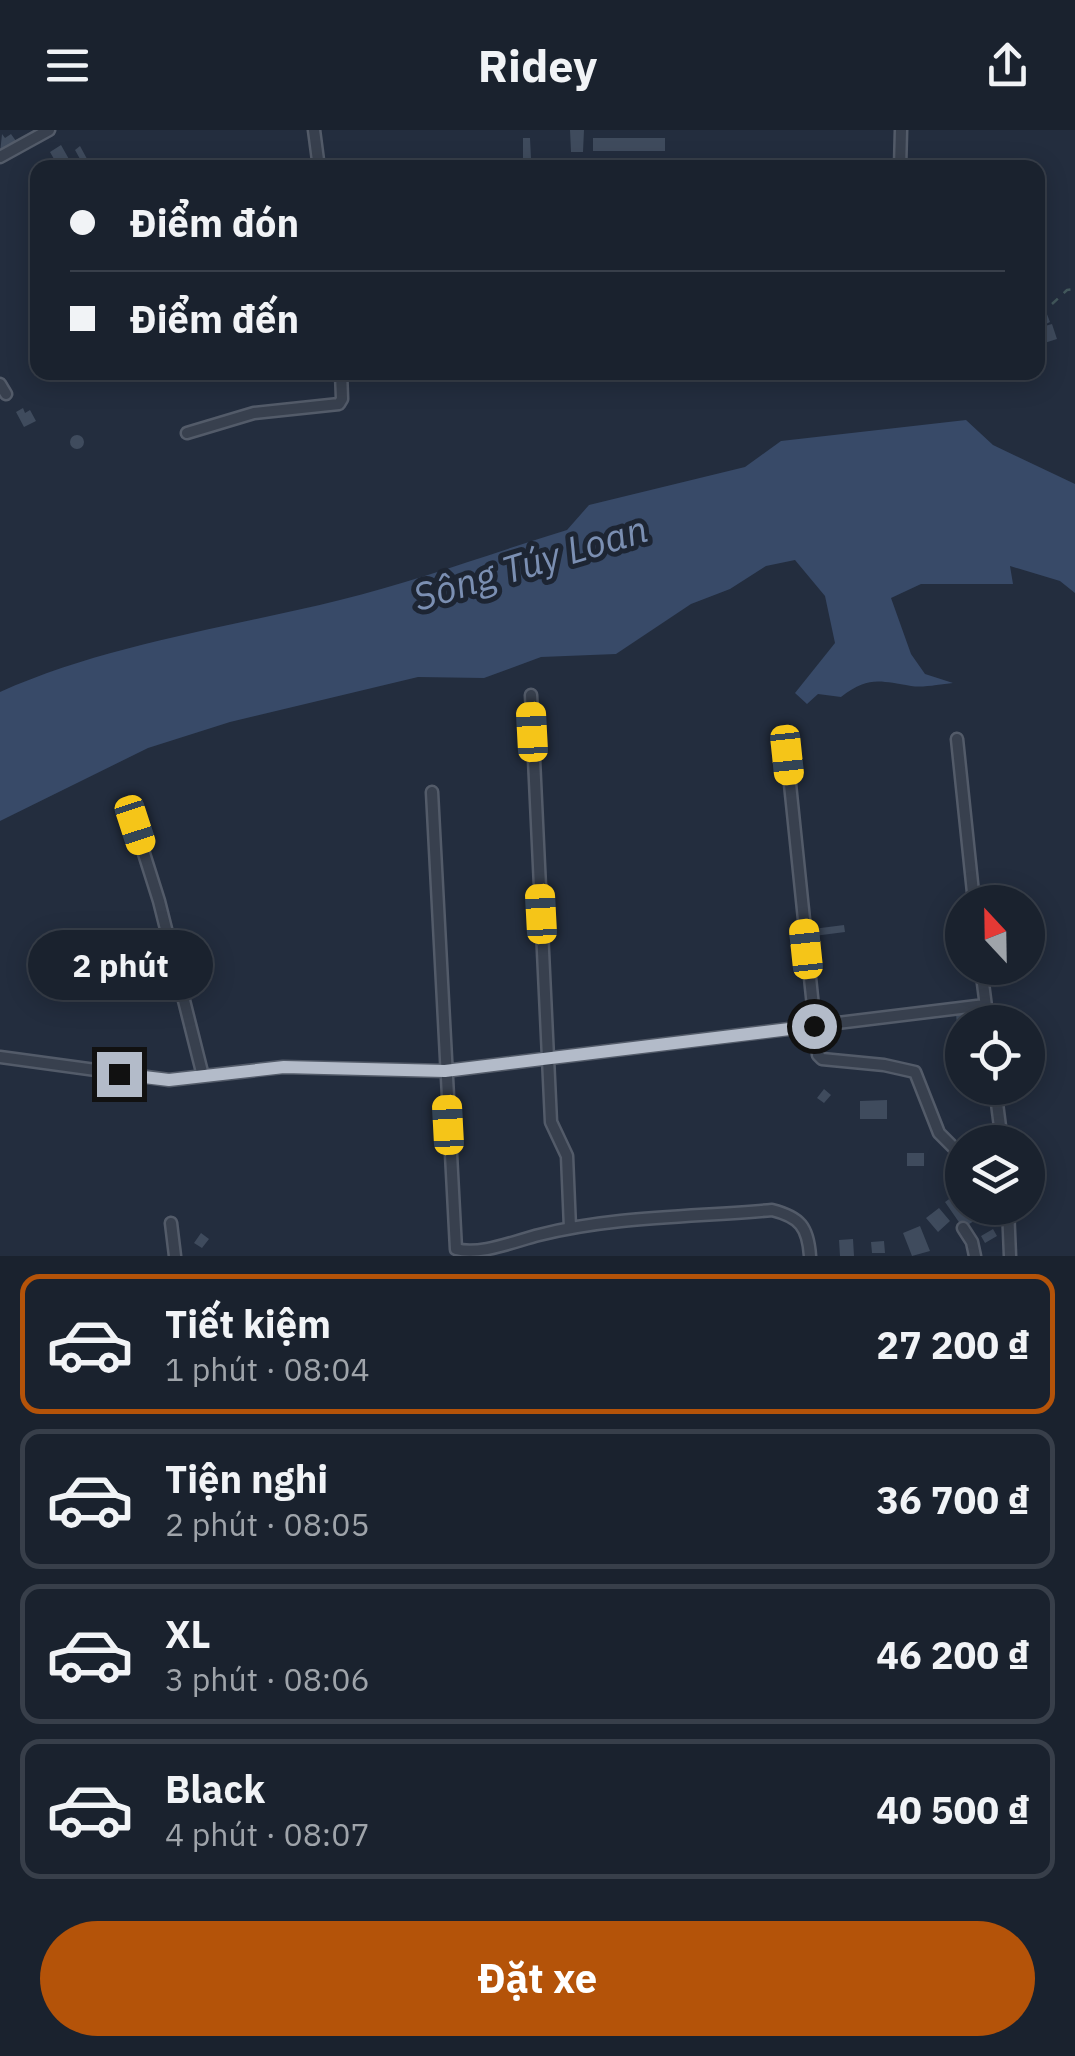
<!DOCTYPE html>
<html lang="vi">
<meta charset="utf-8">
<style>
:root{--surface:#1a222e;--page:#272f3a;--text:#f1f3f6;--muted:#9fa4aa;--line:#383f4a;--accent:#b45309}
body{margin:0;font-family:"IBM Plex Sans",sans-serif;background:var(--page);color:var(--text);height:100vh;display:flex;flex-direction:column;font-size:38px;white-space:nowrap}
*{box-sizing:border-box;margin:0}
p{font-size:32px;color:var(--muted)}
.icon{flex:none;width:55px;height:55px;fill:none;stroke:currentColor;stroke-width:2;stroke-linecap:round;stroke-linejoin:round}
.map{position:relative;height:1126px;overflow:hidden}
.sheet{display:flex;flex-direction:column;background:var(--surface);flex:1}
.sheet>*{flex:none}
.banner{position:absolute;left:30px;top:30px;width:1015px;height:220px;border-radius:20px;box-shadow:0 5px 25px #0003,0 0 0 2px var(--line);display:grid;align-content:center;height:220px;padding:0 40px;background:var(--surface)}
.needle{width:65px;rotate:338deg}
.tools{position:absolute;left:945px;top:755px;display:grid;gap:20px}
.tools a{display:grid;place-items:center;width:100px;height:100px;border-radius:50%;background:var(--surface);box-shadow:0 5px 25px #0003,0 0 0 2px var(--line);font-size:50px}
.end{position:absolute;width:45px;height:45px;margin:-22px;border:12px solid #b3bbc9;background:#111;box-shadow:0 0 0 5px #111}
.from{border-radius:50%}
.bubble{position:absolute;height:70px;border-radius:35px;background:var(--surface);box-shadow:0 5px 25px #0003,0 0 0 2px var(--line);font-size:32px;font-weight:800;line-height:70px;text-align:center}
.car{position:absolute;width:30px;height:60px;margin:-30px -15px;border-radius:12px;box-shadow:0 0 8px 2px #0007;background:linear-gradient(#f5c518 24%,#345 0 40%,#f5c518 0 76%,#345 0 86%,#f5c518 0)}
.banner b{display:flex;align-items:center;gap:35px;height:95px;font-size:38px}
.banner b+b{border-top:2px solid var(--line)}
.banner i{width:25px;height:25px;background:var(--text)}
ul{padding:18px 0 0;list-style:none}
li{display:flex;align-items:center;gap:30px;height:140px;margin:0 20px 15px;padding:0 20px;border:5px solid var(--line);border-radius:20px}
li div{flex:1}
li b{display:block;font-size:38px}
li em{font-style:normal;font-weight:800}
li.on{border-color:var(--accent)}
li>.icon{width:90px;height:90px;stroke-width:1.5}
.button{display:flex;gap:20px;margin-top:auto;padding:20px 40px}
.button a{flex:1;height:115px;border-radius:60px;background:var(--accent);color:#fff;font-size:40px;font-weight:800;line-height:115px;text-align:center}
header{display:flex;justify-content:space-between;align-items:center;height:130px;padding:0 40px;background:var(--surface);font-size:45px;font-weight:800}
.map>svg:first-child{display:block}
</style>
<header><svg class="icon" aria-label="menu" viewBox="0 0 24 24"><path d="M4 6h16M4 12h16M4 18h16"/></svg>Ridey<svg class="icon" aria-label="share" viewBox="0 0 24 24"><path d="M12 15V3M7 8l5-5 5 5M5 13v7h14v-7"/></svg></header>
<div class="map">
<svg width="1075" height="1126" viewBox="0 0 1075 1126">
<rect width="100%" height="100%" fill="#232d3e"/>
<path fill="#384a68" d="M966 290 993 315 1075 354V463L1060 451 1010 436 1013 454H921L891 468 911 524 925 544 953 553C940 554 924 558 911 556 879 551 869 546 841 567L818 564 807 574 795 563 835 513 825 466 795 430 766 436 730 459 691 474 616 524 541 527 484 548 418 547 230 592 148 618 0 691V562C108 514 227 498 340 470 417 451 492 423 567 400L589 375 745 337 781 311Z"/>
<path fill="#3f4b5d" d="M570 0H584L583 22H571Z
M2 4 5 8 11 4 16 11 0 23Z
M523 8H530L531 28H523Z
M593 8H665V21H593Z
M61 15 74 38H59L50 22Z
M80 16 92 38H85L75 20Z
M1045 179 1050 192 1042 196 1038 182Z
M1052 194 1057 209 1038 215V198Z
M23 278 25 283 30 280 36 291 24 297 16 282Z
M70 312a7 7 0 1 1 14 0a7 7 0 1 1-14 0Z
M844 795 845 802 814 806 813 799Z
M979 882 980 892H962V905L958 906 956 884Z
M824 959 831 965 824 973 817 968Z
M887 970V989H860V971Z
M907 1023H924V1036H907Z
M959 1062 962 1078H970L977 1089 963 1098 945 1072Z
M939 1078 950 1091 938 1102 926 1088Z
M920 1096 930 1121 912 1126 903 1103Z
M993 1099 997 1106 985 1113 981 1106Z
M201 1103 209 1109 202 1118 194 1113Z
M853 1109 854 1126H840L839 1110Z
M884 1111 885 1123H872L871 1112Z"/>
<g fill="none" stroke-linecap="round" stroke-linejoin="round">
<g stroke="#535b69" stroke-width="15">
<path id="minor" d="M314 0 319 38
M0 27 49 0
M900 38 901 0
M0 254 6 264
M187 303 254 283 339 274 342 269 341 242
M531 565 551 992 567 1026 570 1098
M957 609 974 772
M787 625 818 925 822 929 884 935 915 942 939 1003 962 1026
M432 662 456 1119C479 1126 515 1111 539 1105 614 1086 695 1087 772 1080 800 1087 808 1097 810 1126
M135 695 159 771 203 946
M981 838 988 892
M0 927 169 950 283 937 445 941 985 875
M995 958 1002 1012
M1008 1078 1010 1126
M171 1093 175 1126
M963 1098 972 1112 975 1126"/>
</g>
<path stroke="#43585c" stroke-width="2.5" stroke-dasharray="8 8" stroke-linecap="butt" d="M1052 174 1067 160 1075 159"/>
<use href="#minor" stroke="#38404e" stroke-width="10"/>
</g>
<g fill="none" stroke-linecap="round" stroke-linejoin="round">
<path stroke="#b3bbc9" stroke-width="12" d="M119 944 169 950 284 937 445 941 814 896"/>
</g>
<g text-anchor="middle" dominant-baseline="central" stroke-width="10" stroke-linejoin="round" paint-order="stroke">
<g font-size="38" font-style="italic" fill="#7b8fb2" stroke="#1d2533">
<text transform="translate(530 432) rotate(-17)">Sông Túy Loan</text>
</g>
</g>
</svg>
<div class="tools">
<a><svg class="needle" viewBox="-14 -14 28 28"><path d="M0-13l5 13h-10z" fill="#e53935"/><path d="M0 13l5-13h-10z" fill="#9fa4aa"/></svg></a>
<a><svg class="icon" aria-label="locate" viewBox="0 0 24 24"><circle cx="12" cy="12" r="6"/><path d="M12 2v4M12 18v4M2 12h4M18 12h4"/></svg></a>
<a><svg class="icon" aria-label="layers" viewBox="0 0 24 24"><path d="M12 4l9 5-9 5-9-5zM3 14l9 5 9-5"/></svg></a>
</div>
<i class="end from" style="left:814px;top:896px"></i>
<i class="end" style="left:119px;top:944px"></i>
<div class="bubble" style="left:28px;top:800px;width:185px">2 phút</div>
<i class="car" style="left:532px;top:602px;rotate:357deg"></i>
<i class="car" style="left:787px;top:625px;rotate:174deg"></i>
<i class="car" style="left:135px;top:695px;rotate:162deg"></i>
<i class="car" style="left:541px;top:784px;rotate:357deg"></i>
<i class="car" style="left:806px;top:819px;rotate:354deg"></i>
<i class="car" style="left:448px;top:995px;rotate:357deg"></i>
<div class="banner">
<b><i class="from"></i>Điểm đón</b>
<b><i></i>Điểm đến</b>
</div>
</div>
<section class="sheet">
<ul>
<li class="on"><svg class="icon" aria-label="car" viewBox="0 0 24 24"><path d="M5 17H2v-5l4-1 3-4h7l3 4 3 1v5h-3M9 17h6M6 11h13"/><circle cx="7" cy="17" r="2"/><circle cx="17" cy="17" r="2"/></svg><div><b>Tiết kiệm</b><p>1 phút · 08:04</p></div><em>27 200 ₫</em></li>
<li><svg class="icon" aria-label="car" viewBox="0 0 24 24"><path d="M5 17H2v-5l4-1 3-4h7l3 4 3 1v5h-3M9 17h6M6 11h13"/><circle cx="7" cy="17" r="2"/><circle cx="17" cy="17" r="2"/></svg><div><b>Tiện nghi</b><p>2 phút · 08:05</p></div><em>36 700 ₫</em></li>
<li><svg class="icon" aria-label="car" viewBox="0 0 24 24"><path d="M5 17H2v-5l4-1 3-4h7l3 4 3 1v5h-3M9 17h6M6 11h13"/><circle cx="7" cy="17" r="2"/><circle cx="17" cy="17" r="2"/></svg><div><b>XL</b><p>3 phút · 08:06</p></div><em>46 200 ₫</em></li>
<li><svg class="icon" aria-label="car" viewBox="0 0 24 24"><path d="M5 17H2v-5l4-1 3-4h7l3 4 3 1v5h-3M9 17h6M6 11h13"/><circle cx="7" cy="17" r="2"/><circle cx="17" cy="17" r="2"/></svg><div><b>Black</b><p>4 phút · 08:07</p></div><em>40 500 ₫</em></li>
</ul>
<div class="button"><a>Đặt xe</a></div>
</section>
